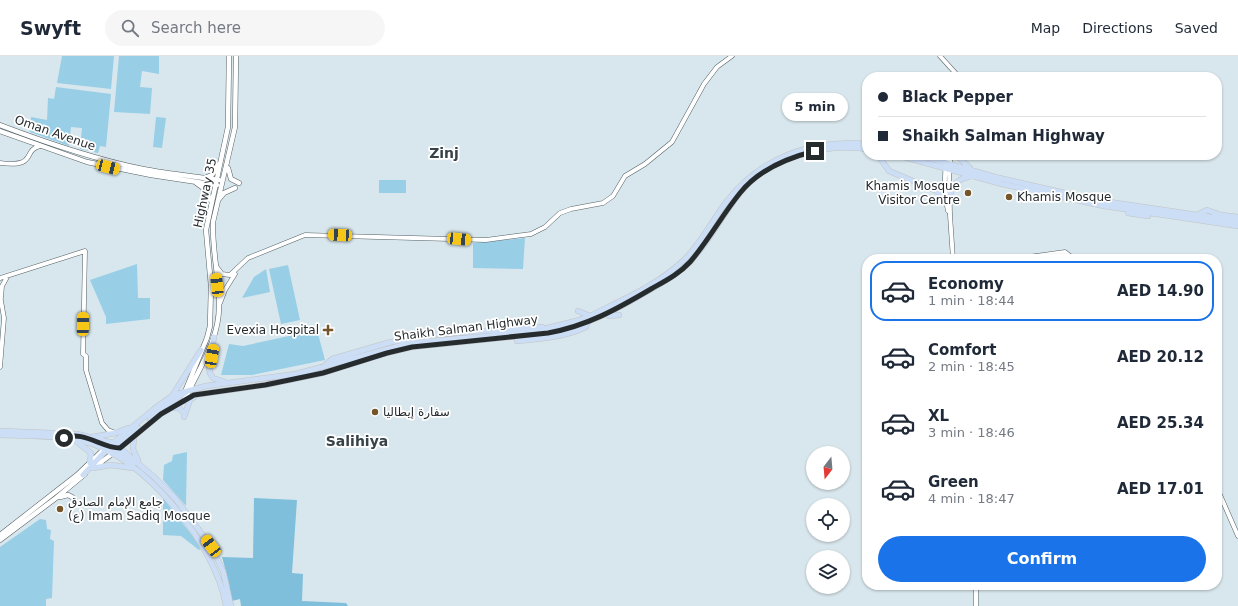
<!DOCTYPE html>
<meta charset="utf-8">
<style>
:root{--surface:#fff;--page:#f6f6f7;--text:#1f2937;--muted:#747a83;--line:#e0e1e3;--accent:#1a73e8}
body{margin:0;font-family:"DejaVu Sans",Cairo,sans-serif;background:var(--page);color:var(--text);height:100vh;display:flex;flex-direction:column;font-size:15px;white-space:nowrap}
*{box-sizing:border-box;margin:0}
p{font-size:13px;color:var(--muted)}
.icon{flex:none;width:22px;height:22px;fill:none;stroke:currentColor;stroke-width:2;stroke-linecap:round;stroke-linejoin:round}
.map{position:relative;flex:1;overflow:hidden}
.drawer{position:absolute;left:862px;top:198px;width:360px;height:336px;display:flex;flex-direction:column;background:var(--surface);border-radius:16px;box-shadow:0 1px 3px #0004}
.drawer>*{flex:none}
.hud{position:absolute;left:862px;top:16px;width:360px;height:88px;border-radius:16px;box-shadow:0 1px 3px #0004;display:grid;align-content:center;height:88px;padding:0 16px;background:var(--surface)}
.needle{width:26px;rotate:196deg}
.tools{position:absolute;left:806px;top:390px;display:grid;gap:8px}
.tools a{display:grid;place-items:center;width:44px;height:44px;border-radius:50%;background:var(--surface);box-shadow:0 1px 3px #0004;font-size:20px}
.end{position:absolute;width:18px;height:18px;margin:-9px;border:5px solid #262b2e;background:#fff;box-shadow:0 0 0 2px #fff}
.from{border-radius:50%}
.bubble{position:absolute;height:28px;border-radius:14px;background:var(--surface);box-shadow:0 1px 3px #0004;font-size:13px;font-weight:800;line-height:28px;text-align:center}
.car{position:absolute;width:12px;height:24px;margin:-12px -6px;border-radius:5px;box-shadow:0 0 3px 1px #0007;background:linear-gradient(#f5c518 24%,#345 0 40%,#f5c518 0 76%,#345 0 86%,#f5c518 0)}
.hud b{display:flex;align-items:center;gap:14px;height:38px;font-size:15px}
.hud b+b{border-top:1px solid var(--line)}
.hud i{width:10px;height:10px;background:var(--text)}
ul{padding:7px 0 0;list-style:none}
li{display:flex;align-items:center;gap:12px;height:60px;margin:0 8px 6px;padding:0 8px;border:2px solid transparent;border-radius:16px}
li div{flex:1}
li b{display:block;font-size:15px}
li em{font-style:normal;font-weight:800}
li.current{border-color:var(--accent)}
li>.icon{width:36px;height:36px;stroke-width:1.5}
.primary-button{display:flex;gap:8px;margin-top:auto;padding:8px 16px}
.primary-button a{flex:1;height:46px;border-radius:24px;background:var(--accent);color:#fff;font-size:16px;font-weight:800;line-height:46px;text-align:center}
header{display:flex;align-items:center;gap:24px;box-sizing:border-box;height:56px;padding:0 20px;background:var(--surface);border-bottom:1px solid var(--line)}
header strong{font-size:19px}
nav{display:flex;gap:22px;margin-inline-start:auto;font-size:14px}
.search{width:280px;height:36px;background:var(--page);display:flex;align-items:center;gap:10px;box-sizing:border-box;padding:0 14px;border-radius:22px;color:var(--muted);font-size:15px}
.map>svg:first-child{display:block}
</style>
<header>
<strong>Swyft</strong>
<div class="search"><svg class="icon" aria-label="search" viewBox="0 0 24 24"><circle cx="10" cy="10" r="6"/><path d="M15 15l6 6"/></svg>Search here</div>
<nav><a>Map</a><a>Directions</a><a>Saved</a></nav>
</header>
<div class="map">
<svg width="1238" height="550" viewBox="0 0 1238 550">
<rect width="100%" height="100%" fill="#d8e7ed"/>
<path fill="#98cee6" d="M62 0H114L111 33 57 27Z
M119 0H159V18L142 15 140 31 152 32 150 58 114 56Z
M56 31 111 38 106 91 100 90 98 97 80 93 82 72 71 71 69 90 30 76 31 61 47 64 48 42 54 43Z
M156 61 166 62 162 92 153 91Z
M379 124H406V137H379Z
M525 182 523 213 473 212V187Z
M137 208 138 242H150V263L106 268V261L90 224Z
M288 209 300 264 281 268 269 213Z
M266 213 270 236 242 242 254 221Z
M317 274 325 304 252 319H221L229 288 243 290Z
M187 396 186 450 163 424 164 409 172 405 173 399Z
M163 442 202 492 199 494 181 480 163 479Z
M40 463 46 464 47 473 51 474 50 483 54 485 52 542 46 543V550H0V491Z"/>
<path fill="#80bfdb" d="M254 442 297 444 292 517 303 518 302 545 346 547 348 550H241L240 543 232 545 229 527 222 501 253 502Z"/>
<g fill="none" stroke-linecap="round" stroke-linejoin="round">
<g stroke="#536065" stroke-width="5">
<path id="tertiary" d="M940 0 959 21
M947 99C944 116 944 138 948 155
M951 99 949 114 950 159 953 203
M0 107C38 112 22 94 40 90
M1014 203 1065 196 1074 203
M216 210 222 218 230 219 248 202 305 179 486 184 531 178 545 171 560 157 571 153 603 147 613 140 625 120 645 108 672 86 704 28 717 11 732 0
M0 222 85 195 83 298 86 300V314L102 367 108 374 116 377
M0 239 4 262 0 311
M1 242 2 230 6 223
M220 247 225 234 235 218
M1217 432 1238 480
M976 550V529"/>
</g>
<g stroke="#536065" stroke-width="5.5">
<path id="secondary" d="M0 69C47 87 94 103 143 113 168 118 193 120 219 124
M0 75 87 106 151 119 217 129
M228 112 231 123 239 127
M207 121 212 119 219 108
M195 126 206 134 210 144
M219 143 224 137 235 132
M184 338 207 282 210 270 211 230 206 174 228 71 229 0
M185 343C199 312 220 283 219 248 219 220 212 194 213 166L235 71 236 0
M93 412 112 398
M60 441 68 439 72 441
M0 479 77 419 102 395
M0 484 56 442 85 418"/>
</g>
<g stroke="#c2c4c4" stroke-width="6">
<path id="primary" d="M878 99 889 115 937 135 946 147
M897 99 1002 128 1104 150 1238 170
M918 99 995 121 1096 144 1238 165
M956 99 970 112
M950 139C953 129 958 122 969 121
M1128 157 1148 160
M1199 158 1207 154 1221 159 1238 161
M578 255 590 260
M609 260 619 259
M214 281 209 310 210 317 213 322 225 326
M517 285C539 283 565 281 586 271L587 267
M323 311 332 303 391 286 426 279 542 271
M172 340 201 294
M173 352 178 351 182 355
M184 361 190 344 194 341
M150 363 155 357 188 335
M0 375 77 378 113 387 120 392 154 421 175 442 211 490 223 515 231 550
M0 379C27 380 55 379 82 385 143 398 217 490 226 550
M134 380 133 393 138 404
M92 381 116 377 128 372
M77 386 91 397 90 407
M115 391 138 372
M114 394 133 408
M112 398 161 358 194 339 265 329 323 317 387 297 412 291 548 277C586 270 616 254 648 235 662 227 676 219 688 208 709 187 721 160 740 137 768 101 824 87 867 93
M93 412 111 409 133 412
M83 419 113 387 154 353 172 340 184 336 206 330 296 318 410 287 531 276 576 265 590 260C622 244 658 229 684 204 702 187 712 164 727 145 761 101 813 83 867 88"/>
</g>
<use href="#tertiary" stroke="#fff" stroke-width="4"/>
<use href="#secondary" stroke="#fff" stroke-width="4.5"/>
<use href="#primary" stroke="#ccddf6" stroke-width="5"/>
</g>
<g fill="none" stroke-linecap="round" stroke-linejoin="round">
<path stroke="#262b2e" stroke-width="5" d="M64 382C84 374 101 392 120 392L161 358 194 339 265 329 323 317 387 297 412 291 548 277C587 270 617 253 651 233 665 225 679 218 690 206 709 184 722 159 740 137 758 114 787 102 815 95"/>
</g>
<g fill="#75562b" stroke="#fff" stroke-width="1.5">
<circle cx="968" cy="137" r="4"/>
<circle cx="1009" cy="141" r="4"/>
<path d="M326 268h4v4h4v4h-4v4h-4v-4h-4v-4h4z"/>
<circle cx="375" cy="356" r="4"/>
<circle cx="60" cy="453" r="4"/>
</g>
<g text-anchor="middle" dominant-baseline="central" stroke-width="3.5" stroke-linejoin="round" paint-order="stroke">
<g font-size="12" fill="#262b2e" stroke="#fff">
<text transform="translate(55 77) rotate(19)">Oman Avenue</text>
<text transform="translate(205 137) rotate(-78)">Highway 35</text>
<text transform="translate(466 272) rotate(-7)">Shaikh Salman Highway</text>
</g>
<g font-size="12" fill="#262b2e" stroke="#fff" text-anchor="start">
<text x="960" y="130" text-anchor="end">Khamis Mosque<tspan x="960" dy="14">Visitor Centre</tspan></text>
<text x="1017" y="141">Khamis Mosque</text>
<text x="319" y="274" text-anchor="end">Evexia Hospital</text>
<text x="383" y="356">سفارة إيطاليا</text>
<text x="68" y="446">جامع الإمام الصادق<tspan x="68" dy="14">(ع) Imam Sadiq Mosque</tspan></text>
</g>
<g font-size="14" font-weight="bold" fill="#374348" stroke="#fff">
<text x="444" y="97">Zinj</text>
<text x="357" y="385">Salihiya</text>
</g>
</g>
</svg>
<div class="tools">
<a><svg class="needle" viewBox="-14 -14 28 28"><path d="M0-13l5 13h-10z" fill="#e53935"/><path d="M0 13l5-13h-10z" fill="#747a83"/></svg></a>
<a><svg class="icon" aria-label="locate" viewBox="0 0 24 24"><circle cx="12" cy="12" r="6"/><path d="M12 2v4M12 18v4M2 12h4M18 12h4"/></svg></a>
<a><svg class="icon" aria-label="layers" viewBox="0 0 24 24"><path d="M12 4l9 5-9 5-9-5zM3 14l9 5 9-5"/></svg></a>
</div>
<i class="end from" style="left:64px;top:382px"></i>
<i class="end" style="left:815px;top:95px"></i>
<div class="bubble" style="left:782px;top:37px;width:66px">5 min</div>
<i class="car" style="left:108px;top:111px;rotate:104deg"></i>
<i class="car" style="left:340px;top:179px;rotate:273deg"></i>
<i class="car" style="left:459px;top:183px;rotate:95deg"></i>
<i class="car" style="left:217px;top:229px;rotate:354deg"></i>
<i class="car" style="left:83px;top:268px;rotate:1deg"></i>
<i class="car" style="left:212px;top:300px;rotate:10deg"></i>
<i class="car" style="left:211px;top:490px;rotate:323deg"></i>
<div class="hud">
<b><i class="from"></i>Black Pepper</b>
<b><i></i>Shaikh Salman Highway</b>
</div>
<section class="drawer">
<ul>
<li class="current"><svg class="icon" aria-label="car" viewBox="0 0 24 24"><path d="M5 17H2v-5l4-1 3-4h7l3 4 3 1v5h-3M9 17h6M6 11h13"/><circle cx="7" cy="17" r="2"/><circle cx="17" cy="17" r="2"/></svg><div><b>Economy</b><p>1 min · 18:44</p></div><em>AED 14.90</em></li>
<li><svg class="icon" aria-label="car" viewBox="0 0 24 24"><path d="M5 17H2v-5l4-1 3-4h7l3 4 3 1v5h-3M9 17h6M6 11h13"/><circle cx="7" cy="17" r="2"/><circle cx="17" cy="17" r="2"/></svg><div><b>Comfort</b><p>2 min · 18:45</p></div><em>AED 20.12</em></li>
<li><svg class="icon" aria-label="car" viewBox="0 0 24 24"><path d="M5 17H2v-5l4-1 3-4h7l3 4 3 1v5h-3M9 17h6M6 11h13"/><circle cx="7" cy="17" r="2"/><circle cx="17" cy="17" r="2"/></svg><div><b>XL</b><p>3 min · 18:46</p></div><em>AED 25.34</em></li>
<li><svg class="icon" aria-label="car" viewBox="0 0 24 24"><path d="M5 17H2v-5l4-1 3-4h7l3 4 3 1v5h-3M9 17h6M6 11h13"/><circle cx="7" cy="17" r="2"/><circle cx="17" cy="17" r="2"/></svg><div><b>Green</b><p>4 min · 18:47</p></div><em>AED 17.01</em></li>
</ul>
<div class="primary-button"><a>Confirm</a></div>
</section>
</div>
